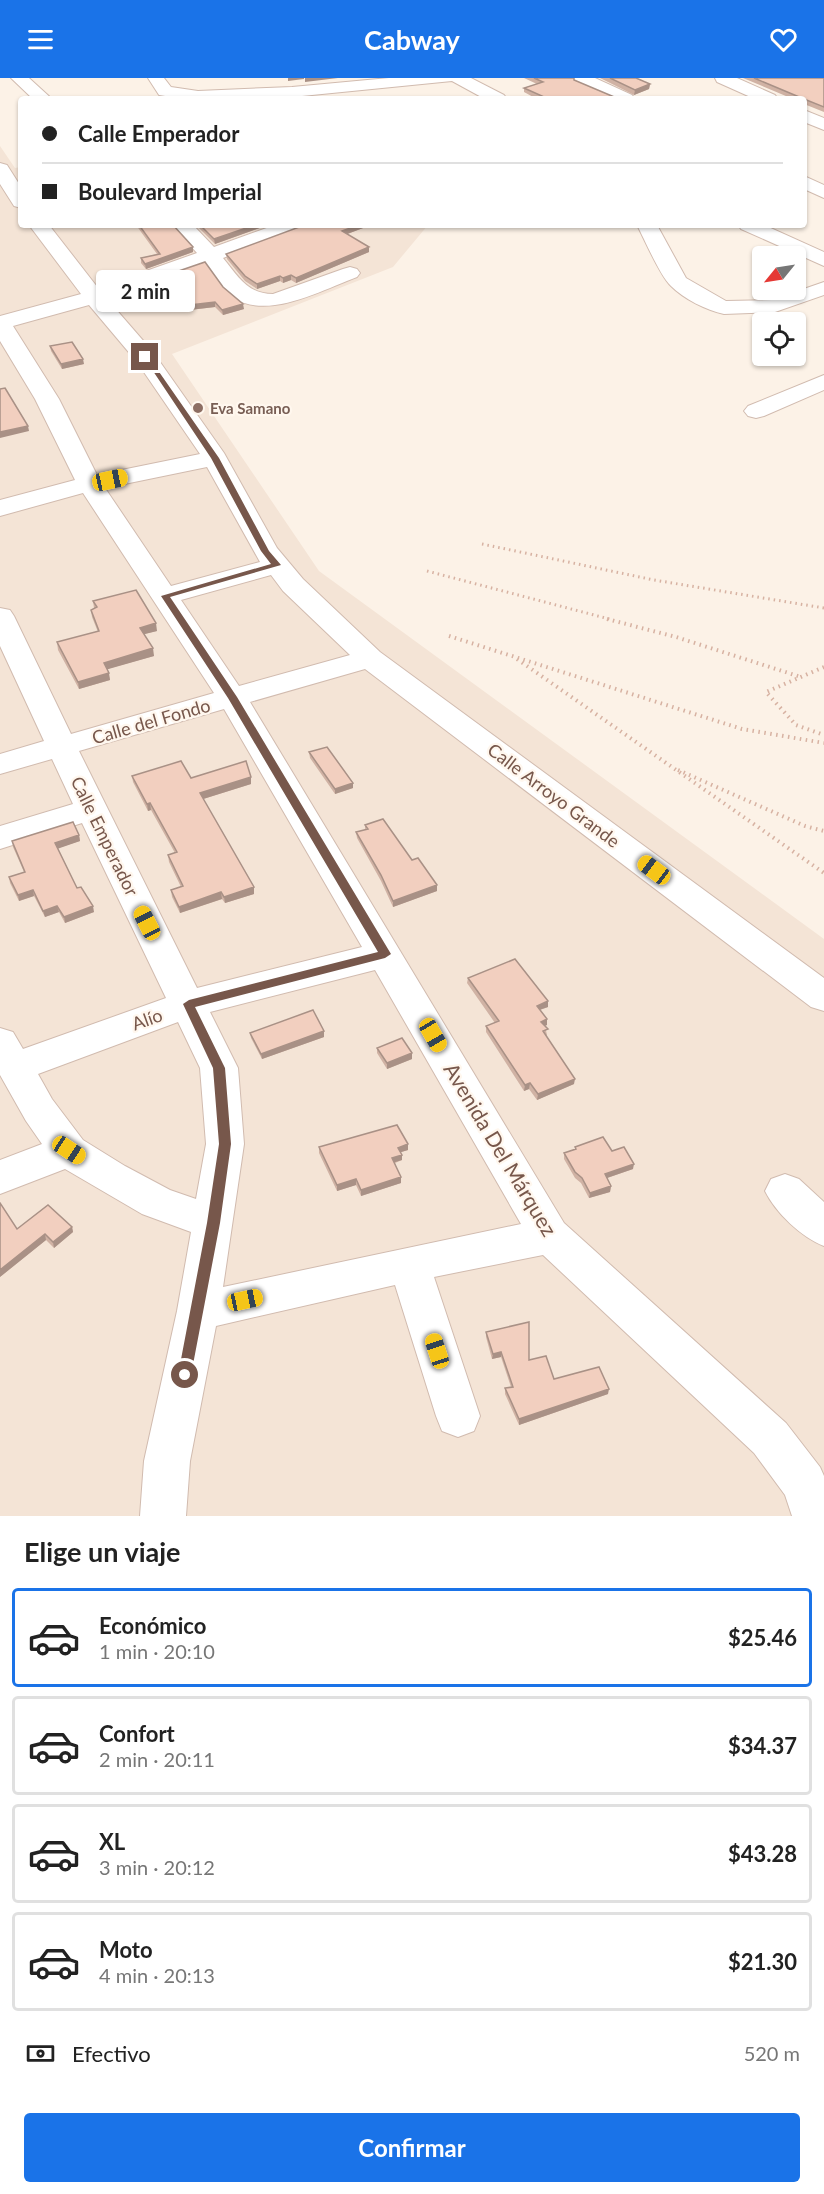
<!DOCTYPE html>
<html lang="es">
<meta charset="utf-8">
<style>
:root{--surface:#fff;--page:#f2f2f2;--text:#222;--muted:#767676;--line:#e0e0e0;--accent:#1a73e8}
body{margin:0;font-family:Lato,sans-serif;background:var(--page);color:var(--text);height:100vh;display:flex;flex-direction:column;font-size:22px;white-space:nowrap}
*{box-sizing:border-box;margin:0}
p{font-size:20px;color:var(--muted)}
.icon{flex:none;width:33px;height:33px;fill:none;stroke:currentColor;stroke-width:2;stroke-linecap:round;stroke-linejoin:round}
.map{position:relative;height:1438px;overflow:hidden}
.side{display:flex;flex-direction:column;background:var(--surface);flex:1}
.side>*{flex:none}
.hud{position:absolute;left:18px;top:18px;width:789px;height:132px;border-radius:6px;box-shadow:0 2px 4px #0004;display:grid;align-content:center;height:132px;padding:0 24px;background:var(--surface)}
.needle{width:39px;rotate:240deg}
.buttons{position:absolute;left:752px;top:168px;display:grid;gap:12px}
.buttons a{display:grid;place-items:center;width:54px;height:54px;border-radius:6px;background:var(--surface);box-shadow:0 2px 4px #0004;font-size:30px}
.end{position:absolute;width:27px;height:27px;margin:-14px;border:8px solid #77574b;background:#fff;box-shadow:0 0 0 3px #fff}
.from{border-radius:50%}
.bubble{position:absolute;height:42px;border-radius:6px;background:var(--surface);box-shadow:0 2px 4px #0004;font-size:20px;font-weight:700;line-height:42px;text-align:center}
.car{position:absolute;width:18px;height:36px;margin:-18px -9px;border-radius:8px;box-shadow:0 0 4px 2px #0007;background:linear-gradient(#f5c518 24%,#345 0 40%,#f5c518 0 76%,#345 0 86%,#f5c518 0)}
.hud b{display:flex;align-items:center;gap:21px;height:57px;font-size:22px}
.hud b+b{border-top:2px solid var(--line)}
.hud i{width:15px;height:15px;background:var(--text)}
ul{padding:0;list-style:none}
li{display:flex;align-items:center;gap:18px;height:99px;margin:0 12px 9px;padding:0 12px;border:3px solid var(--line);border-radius:6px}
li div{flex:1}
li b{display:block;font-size:22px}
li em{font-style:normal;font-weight:700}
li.selected{border-color:var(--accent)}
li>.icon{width:54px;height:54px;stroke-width:1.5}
h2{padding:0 24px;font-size:27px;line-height:72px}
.pay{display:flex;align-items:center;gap:15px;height:66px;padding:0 24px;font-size:22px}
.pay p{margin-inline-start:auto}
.button{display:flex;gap:12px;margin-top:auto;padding:12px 24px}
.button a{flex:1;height:69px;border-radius:6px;background:var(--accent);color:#fff;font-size:24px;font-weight:700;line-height:69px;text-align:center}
header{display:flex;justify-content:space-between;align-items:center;height:78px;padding:0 24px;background:var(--accent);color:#fff;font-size:27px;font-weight:700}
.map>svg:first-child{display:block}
</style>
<header><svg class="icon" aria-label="menu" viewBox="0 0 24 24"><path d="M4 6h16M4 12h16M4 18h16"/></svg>Cabway<svg class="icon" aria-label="heart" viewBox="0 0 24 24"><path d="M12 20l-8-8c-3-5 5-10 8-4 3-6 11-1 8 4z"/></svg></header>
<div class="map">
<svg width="824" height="1438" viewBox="0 0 824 1438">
<rect width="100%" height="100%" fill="#fcf2e7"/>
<path fill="#f4e4d6" d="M0 68 15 90 21 89V147H428L393 189 172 276 319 493 824 861V1438H0Z"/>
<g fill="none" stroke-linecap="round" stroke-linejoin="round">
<g stroke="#d1bbaf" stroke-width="2">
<path id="minor" d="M11 0H29L52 21H33Z
M148 0H164L171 9 198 13 292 9 389 0H471L504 17 507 21H485L452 3 292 19 184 21 159 17Z
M573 0H595L632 17 635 21H612L575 4Z
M715 0H737L775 17 778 21H755L717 4Z
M804 32 824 40V52L804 44Z
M0 85 7 87 21 109V130L14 128 0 106Z
M804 98 824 107V120L804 111Z
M29 147H49L98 210 197 175 172 147H193L214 169 275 147H304L301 151 223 180C238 198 247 216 273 216L343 191 350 189 357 191 360 195 357 199C322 212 267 243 232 219 222 212 214 196 206 186L107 221 153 274 224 375 277 470 303 501 380 574 824 900V933L811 929 365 591 250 624 564 1145 786 1345 820 1389 824 1398V1438H792L785 1417 754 1375 543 1177 434 1199 480 1338 474 1353 458 1359 442 1353 436 1338 395 1207 216 1248 190 1383 186 1438H140L144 1383 177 1233 191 1154 142 1136 65 1091 0 1116V1082L42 1066 26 1043 0 997V950L13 954 23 971 166 920 82 745 0 771V748L73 726 52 681 0 696V676L44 663 0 568V530L10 532 14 538 71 656 214 615 83 415 0 438V422L75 402 35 321 0 263V238L81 216ZM89 227 137 284 200 376 97 397 59 321 13 248ZM207 389 260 484 171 508 105 410ZM271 497 283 513 350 577 239 608 181 522ZM224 631 362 869 197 910 79 673ZM375 892 521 1146 223 1209 244 1066 238 990 210 934ZM178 944 200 990 206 1066 196 1121 170 1112 125 1088 83 1062 52 1021 38 996Z
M637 147H657L686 200 726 223 772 222 824 204V217L775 234 724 236C706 232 684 221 671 208 660 198 645 162 637 147Z
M738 147H764L824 174V188L741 151Z
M824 297V312L764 338 756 340 748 338 744 333 748 328Z
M785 1096 799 1101 824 1124V1168C801 1159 776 1135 765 1113L771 1101Z"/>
</g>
<path stroke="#d7b2a2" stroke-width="3" stroke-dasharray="1.5 4" stroke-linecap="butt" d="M482 466 654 502 824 530
M427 493 613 542"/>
<path stroke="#d7b2a2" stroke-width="4" stroke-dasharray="1.5 4.5" stroke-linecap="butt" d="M607 541 676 559 801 599
M449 558 742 651 824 665
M517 581 824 795
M824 589 766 614 796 647 824 657
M678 692 805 748 824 753"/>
<use href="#minor" fill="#fff" fill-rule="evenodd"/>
</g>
<path fill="#d0b2a4" d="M524 0H574V2L619 21 535 20 524 14V10L537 6Z
M600 0H636L650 6 649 11 634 17Z
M743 0H824V34L804 26V21H793Z
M136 147H173L193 169V174L146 191 141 185V180L157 176Z
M196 147H268L215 166Z
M371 147 347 156 369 174 296 205 291 202 283 205 280 203 257 211 245 203 227 181 226 176 302 148Z
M158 200 223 209 244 231 223 237 215 229 181 233 158 205Z
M50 268 84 286 62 291 51 273Z
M93 523 157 553 144 556 154 578 107 591 110 602 79 611 58 572 57 564 98 554 92 539 91 532 94 530Z
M309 674 353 710 335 716 310 680Z
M132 698 191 700 251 706 203 721 254 809V816L225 825 222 821 180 835 172 819 171 812 181 809 169 784 168 777 175 775 151 732 148 733 133 704Z
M365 747 412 782 437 813 393 829 381 803 357 760 356 754 365 752Z
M79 757 80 763 58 770 77 810 94 834 65 845 59 834 45 839 34 818 19 823 10 805 9 799 24 794 13 769 12 763Z
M468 900 548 929 540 932 547 941V947L545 948 547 957 546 958 574 1006 537 1022 529 1011 524 1013 486 954V948L495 945 467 905Z
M250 955 324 959 262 981 251 960Z
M377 970 412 981 387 991 377 975Z
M408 1066V1072L401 1074 402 1082 395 1085 401 1105 361 1118 356 1107 337 1113 319 1075V1069Z
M575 1069 612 1073 633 1091 607 1100 611 1108 610 1114 589 1120 581 1105 575 1100 564 1081V1075L575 1071Z
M72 1149 73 1154 54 1170 46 1162 0 1199 17 1151Z
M486 1254 554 1301 608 1316 519 1347 505 1316V1310L511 1309 501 1279 492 1281 486 1259Z"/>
<path fill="#a99186" d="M288 0H304V1L288 3Z
M305 0H338L305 4Z
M650 6 649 11 634 17 635 12Z
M255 147H268L215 166 214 161Z
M359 147H371L342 158V153Z
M193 169V174L146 191 145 186Z
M369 169V174L296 205V200Z
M291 197V202L283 205V200Z
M280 198V203L257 211V206Z
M215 224V229L181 233V228Z
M243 226 244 231 223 237 222 232Z
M83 281 84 286 62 291 61 286Z
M28 348 29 353 0 360V354Z
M156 545 157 553 141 557 140 550Z
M153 570 154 578 105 592 104 585Z
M109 595 110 602 79 611 78 604Z
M251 699V706L200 722V715Z
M353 705V710L335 716V711Z
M150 725 151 732 148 733 147 726Z
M79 757 80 763 57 771 55 765Z
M437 807V813L393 829V823Z
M254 809V816L225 825 224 819Z
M33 812 34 818 19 823 18 817Z
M221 814 222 821 180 835 179 829Z
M57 828 59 834 45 839 43 833Z
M93 828 94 834 65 845 64 839Z
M548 923V929L536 933 537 928Z
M547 941V947L541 949V944Z
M324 953V959L262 981 261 976Z
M412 975V981L387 991V985Z
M575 1001 574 1006 537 1022 538 1016Z
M530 1005 529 1011 524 1013 525 1007Z
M408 1066V1072L398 1075V1070Z
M402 1077V1082L392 1085V1080Z
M634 1086 633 1091 604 1101 605 1096Z
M401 1099V1105L361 1118V1112Z
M356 1101V1107L337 1113V1107Z
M611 1108 610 1114 589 1120 590 1115Z
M72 1149 73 1154 54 1170 53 1164Z
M45 1156 46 1162 0 1199V1192Z
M501 1274V1279L492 1281 493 1276Z
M609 1311 608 1316 519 1347V1341Z"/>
<path fill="#f2cfbf" stroke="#a99186" stroke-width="1.5" d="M534 0H574V2L619 21H530L542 18 524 10 543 4Z
M610 0H636L650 6 635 12Z
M754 0H824V29L804 21Z
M139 147H173L193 169 145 186 141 180 160 176Z
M200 147H255L214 161Z
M302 147H359L342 153 369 169 296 200 291 197 283 200 280 198 257 206 245 198 226 176 302 148Z
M205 184 223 209 243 226 222 232 215 224 181 228 158 200Z
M72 264 83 281 61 286 50 268Z
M5 310 28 348 0 354V311Z
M136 512 156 545 140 550 153 570 104 585 109 595 78 604 57 564 99 553 91 532 97 529 93 523Z
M327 669 353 705 335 711 309 674Z
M181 683 191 700 246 683 251 699 200 715 254 809 224 819 221 814 179 829 171 812 183 808 168 777 177 774 150 725 147 726 132 698Z
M383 741 412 782 418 780 437 807 393 823 381 797 356 754 368 751 365 747Z
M73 744 79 757 55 765 77 810 81 809 93 828 64 839 57 828 43 833 33 812 18 817 9 799 25 794 12 763Z
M515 881 548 923 537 928 547 941 541 944 548 951 543 953 575 1001 538 1016 530 1005 525 1007 486 948 499 943 468 900Z
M313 932 324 953 261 976 250 955Z
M402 960 412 975 387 985 377 970Z
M397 1047 408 1066 398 1070 402 1077 392 1080 401 1099 361 1112 356 1101 337 1107 319 1069Z
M603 1059 612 1073 624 1069 634 1086 605 1096 611 1108 590 1115 582 1100 575 1094 564 1075 576 1071 575 1069Z
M0 1125 17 1151 48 1127 72 1149 53 1164 45 1156 0 1192Z
M529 1244V1282L546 1278 554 1301 599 1289 609 1311 519 1341 505 1310 513 1309 501 1274 493 1276 486 1254Z"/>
<path fill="#77574b" d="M143 278H148L219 380 269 473 281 487 170 519 237 619 391 876 385 880 195 929 225 990 231 1066 220 1145 191 1297 189 1301 185 1303 180 1301 178 1297 207 1145 219 1066 213 990 183 926 189 922 378 874 228 620 161 518 271 486 261 473 211 380Z"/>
<circle fill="#8d6e63" stroke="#fff7ee" stroke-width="2" cx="198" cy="330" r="6"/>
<g text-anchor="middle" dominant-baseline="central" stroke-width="4.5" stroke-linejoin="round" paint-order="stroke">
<g font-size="15" font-weight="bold" fill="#785e54" stroke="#fff7ee" text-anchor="start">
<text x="210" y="330">Eva Samano</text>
</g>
<g font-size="18" fill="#77574b" stroke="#fff7ee">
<text transform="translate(151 643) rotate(-16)">Calle del Fondo</text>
<text transform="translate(554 717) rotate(37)">Calle Arroyo Grande</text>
<text transform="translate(105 758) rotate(64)">Calle Emperador</text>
<text transform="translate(147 941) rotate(-20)">Alío</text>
</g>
<g font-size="21" fill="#77574b" stroke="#fff7ee">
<text transform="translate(501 1071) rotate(59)">Avenida Del Márquez</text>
</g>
</g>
</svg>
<div class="buttons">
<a><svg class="needle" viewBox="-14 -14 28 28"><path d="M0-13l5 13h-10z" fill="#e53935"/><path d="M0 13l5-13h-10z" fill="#767676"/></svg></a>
<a><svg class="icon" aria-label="locate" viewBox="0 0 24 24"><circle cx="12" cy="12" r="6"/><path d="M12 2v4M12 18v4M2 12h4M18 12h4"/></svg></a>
</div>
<i class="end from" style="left:185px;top:1297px"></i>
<i class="end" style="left:145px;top:279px"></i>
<div class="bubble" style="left:96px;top:192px;width:99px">2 min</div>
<i class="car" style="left:110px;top:402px;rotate:78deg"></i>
<i class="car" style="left:654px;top:792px;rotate:307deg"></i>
<i class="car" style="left:147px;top:845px;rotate:333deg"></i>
<i class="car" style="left:433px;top:957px;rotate:150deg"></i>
<i class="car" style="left:69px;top:1072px;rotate:123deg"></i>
<i class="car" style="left:245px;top:1222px;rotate:78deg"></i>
<i class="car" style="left:437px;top:1273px;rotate:342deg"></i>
<div class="hud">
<b><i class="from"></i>Calle Emperador</b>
<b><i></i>Boulevard Imperial</b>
</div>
</div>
<section class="side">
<h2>Elige un viaje</h2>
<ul>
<li class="selected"><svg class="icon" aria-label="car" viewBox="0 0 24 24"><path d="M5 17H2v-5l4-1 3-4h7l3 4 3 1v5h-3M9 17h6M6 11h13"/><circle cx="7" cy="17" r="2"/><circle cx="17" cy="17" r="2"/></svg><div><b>Económico</b><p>1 min · 20:10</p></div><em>$25.46</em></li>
<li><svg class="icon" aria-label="car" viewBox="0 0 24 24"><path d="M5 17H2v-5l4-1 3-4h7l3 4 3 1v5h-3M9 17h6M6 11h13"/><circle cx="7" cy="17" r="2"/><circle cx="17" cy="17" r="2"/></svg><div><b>Confort</b><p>2 min · 20:11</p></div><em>$34.37</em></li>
<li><svg class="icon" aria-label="car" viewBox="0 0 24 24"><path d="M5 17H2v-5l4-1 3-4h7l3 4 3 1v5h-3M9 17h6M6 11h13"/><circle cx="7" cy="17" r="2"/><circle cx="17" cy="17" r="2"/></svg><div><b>XL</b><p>3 min · 20:12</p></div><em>$43.28</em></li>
<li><svg class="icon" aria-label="car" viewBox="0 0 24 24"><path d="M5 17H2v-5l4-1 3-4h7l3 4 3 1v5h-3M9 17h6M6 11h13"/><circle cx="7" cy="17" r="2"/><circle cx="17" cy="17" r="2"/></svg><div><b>Moto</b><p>4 min · 20:13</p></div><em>$21.30</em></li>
</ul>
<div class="pay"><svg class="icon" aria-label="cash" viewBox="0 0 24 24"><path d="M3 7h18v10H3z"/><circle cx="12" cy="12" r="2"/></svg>Efectivo<p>520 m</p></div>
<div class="button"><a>Confirmar</a></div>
</section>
